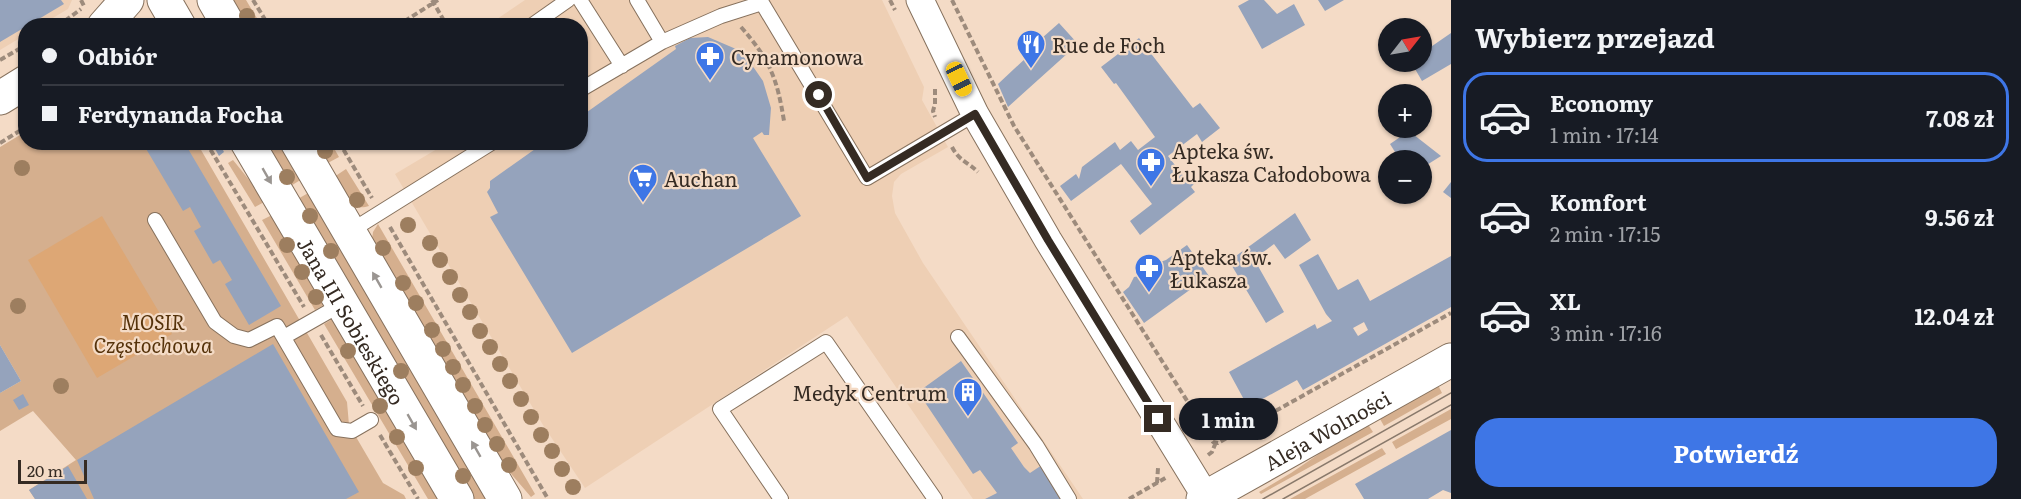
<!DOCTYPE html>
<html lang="pl">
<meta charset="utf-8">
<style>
:root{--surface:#171b24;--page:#20242c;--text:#f1f3f6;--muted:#9ea1a6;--line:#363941;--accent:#3e76e6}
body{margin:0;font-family:Literata,serif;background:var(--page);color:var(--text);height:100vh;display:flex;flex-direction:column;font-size:22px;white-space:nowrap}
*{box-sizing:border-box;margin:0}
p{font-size:20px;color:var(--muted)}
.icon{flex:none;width:33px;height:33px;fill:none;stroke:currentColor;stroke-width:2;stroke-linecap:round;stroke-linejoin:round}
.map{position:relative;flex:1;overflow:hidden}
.drawer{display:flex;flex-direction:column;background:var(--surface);width:570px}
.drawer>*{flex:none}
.hud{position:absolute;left:18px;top:18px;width:570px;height:132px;border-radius:24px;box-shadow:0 2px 4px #0004;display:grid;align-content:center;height:132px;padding:0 24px;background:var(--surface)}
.needle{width:39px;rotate:59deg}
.controls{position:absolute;left:1378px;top:18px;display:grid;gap:12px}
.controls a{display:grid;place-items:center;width:54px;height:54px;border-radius:50%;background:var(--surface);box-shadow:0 2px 4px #0004;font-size:30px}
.scale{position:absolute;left:18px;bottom:15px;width:69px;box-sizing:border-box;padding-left:6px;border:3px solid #352b23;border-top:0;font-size:16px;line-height:21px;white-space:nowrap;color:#352b23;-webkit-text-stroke:4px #f4dbc6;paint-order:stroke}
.end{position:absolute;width:27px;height:27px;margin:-14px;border:8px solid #352b23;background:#fff;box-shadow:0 0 0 3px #fff}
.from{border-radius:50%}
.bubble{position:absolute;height:42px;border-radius:21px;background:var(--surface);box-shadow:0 2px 4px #0004;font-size:20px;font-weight:700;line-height:42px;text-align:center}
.car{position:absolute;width:18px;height:36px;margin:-18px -9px;border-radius:8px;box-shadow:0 0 4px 2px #0007;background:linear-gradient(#f5c518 24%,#345 0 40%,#f5c518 0 76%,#345 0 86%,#f5c518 0)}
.hud b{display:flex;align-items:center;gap:21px;height:57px;font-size:22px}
.hud b+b{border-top:2px solid var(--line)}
.hud i{width:15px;height:15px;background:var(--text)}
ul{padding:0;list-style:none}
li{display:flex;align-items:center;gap:18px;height:90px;margin:0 12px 9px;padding:0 12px;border:3px solid transparent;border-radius:24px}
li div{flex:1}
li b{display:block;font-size:22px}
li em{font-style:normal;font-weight:700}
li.current{border-color:var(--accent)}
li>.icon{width:54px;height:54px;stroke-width:1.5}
h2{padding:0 24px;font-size:27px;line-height:72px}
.cta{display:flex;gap:12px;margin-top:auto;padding:12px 24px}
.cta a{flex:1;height:69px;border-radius:24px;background:var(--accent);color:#fff;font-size:24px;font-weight:700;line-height:69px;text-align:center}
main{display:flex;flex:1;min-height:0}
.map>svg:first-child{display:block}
</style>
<main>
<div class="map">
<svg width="1451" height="499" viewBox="0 0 1451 499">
<rect width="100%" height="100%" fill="#f4dbc6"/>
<path fill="#eecfb4" d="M0 0H72L68 9 41 25 26 26 25 35 0 50Z
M525 0H882L924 87 922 100 948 147 901 174 894 182 892 196 895 213 923 263 1083 499H973L847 316 585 488 543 425 395 174 447 143 580 142V26L488 25Z"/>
<path fill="#d5af8e" d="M230 0H246L261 25H245Z
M25 132 26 142 197 143 347 402 349 425 383 483 404 495 406 499H35L29 490 76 460 33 411 0 431V393L21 381 0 345V147Z
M262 143H281L302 179 289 187Z
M314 143H331L339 157 326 164Z
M233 160 266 201 255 207 228 163Z
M346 169 369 206C349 213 342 191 334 177Z
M310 192 489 499H472L296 200Z
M274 214 327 303 315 310 262 220Z
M378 224 535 494 531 497 500 461 372 239 373 232Z
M334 318 441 499H428L324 324Z
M1432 385 1439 387 1442 393 1384 426 1380 419 1382 413Z
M1451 409V419L1396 449 1392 442Z
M1363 424 1369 426 1373 432 1261 494 1259 492 1291 473Z
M1382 448 1386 454 1305 499H1290Z"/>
<path fill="#dda775" d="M102 216 172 334 97 378 28 260Z"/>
<path fill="#95a3bc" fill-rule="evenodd" d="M0 0H61L64 4 0 42Z
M1249 0H1264L1277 14 1294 4 1305 25 1262 49 1238 6Z
M1318 0H1344L1325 11Z
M1059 23 1078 44 1008 107 998 84 1028 56 1025 53Z
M1451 33V64L1422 81 1411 62H1422V53Z
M708 37 736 49 754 68 763 81 771 108 769 135H764L762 132 753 138 801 216 572 353 490 217 498 213 487 192 490 188V181L545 142H580V117L676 49 675 46 690 38Z
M1139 38 1193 108 1200 103 1220 128 1202 142 1197 134 1168 156 1184 177 1187 175 1194 184 1191 187 1195 192 1140 235 1130 221 1152 204 1121 164 1071 201 1060 186 1076 174 1079 179 1082 167 1115 142 1120 150 1131 141 1138 150 1155 137 1116 83 1114 84 1101 67Z
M1409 131 1441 156 1422 168V160H1400L1390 144Z
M142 142H184L281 306 249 325 225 284 232 280 220 260 213 264 194 231 201 227 190 207 183 211Z
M211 142H219L224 152 219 156Z
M1451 182V198L1443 192Z
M1295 213 1311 240 1285 259 1274 244 1254 259 1284 312 1266 323 1229 261Z
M1187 245 1209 276 1144 323 1123 292 1129 287 1134 277 1145 275 1155 268 1160 262 1166 260Z
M1318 254 1338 290 1358 279 1370 301 1451 256V307L1303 390 1297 380 1248 407 1229 372 1315 324 1317 329 1332 321 1326 314 1299 265ZM1364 322 1368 330 1358 336 1353 328Z
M273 344 359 492 346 499H94L77 460Z
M0 345 21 381 0 393Z
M961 361 1018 443 1011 448 1024 467 1030 473 1042 465 1065 499H985L997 493 980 470 973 474 918 392Z
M23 394 29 405 19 410 13 400Z
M1451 430V493L1443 490 1428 499H1364L1355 484Z
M68 466 87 499H35L29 490Z"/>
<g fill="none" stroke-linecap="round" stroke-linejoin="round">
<g stroke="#86715d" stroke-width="16">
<path id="lane" d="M580 0 622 66
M637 0 662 42
M531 26 568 0
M580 90 662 42 721 16 762 3 867 178 975 114
M155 220 215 322 234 336 249 340 277 326 337 429 352 431 371 420
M349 232 493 142
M284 337 342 304
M958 337 1036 445 1069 499
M781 499 720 409 826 342 935 499"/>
</g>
<g stroke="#86715d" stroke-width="29">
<path id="street" d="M920 0 975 114 1048 240 1206 497"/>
</g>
<g stroke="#86715d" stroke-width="35">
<g id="secondary">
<path d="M164 0 179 26"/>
<path d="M214 0 229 26"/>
<path d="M104 26 127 0"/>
<path d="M0 98 26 82"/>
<path id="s1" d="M247 142 457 499"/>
<path d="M297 142 505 499"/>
<path id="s2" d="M1203 499 1451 360"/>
</g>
</g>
<path stroke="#9d8b7c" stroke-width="4" stroke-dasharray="6 3" stroke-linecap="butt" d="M81 0 84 6
M253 0 269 26
M432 0 447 26
M890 0 895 10
M952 0 1014 126 1213 442 1218 443 1451 313
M58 26 81 9
M397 26 438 0
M741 27C770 60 777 78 784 121
M0 60 26 45
M935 89V104L933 111 935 117
M206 142 304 307
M339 142 372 198
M0 143 26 127
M952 147C959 161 968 162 978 172
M390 227 548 499
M321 335 363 406
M380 435 418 499
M1208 455 1212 452 1216 442
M1157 483 1158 468
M1129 499 1167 477"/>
<use href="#lane" stroke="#fff" stroke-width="14"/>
<use href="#street" stroke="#fff" stroke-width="27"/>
<use href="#secondary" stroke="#fff" stroke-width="33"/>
<path stroke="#89796b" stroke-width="1.5" d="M1263 499 1451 393
M1283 499 1451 405"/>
</g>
<g fill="#9d7e5f">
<circle cx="247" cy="16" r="8"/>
<circle cx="325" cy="151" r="8"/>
<circle cx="22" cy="168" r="8"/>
<circle cx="287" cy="177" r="8"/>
<circle cx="357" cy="200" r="8"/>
<circle cx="310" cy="216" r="8"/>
<circle cx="408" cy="225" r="8"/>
<circle cx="430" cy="243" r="8"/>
<circle cx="287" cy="245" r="8"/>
<circle cx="383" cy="248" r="8"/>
<circle cx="331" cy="251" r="8"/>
<circle cx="440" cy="260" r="8"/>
<circle cx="302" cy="272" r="8"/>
<circle cx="450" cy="277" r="8"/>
<circle cx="403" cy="283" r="8"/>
<circle cx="460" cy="295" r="8"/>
<circle cx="316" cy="297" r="8"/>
<circle cx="416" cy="303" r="8"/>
<circle cx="18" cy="306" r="8"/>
<circle cx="470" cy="312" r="8"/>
<circle cx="432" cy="330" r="8"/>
<circle cx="480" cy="331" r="8"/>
<circle cx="490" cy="347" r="8"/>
<circle cx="443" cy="349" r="8"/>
<circle cx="348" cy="351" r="8"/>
<circle cx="500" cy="364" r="8"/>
<circle cx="453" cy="367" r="8"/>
<circle cx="401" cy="371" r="8"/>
<circle cx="510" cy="381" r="8"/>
<circle cx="463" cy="385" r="8"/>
<circle cx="61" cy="386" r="8"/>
<circle cx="521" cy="399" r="8"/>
<circle cx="380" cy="406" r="8"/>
<circle cx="475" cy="406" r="8"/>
<circle cx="531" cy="417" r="8"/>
<circle cx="485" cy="425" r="8"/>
<circle cx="541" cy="435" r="8"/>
<circle cx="397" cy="437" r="8"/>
<circle cx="497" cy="444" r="8"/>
<circle cx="552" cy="451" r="8"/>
<circle cx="509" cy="465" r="8"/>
<circle cx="416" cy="468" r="8"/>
<circle cx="562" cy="469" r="8"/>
<circle cx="463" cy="476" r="8"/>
<circle cx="573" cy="487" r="8"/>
</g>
<defs><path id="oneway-solid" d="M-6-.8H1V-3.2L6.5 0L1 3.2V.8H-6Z" transform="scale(1.5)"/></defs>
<g fill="#9a9591">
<use href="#oneway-solid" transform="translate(267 176) rotate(60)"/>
<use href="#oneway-solid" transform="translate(377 280) rotate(-120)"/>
<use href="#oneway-solid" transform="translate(412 422) rotate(60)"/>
<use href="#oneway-solid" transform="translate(476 449) rotate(-120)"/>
</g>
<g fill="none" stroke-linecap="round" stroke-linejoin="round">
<path stroke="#352b23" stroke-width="8" d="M819 95 867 178 975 114 1048 240 1158 419"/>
</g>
<defs>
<g id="restaurant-pin" transform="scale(1.5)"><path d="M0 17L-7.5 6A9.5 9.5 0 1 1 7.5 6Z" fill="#3e76e6" stroke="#f4dbc6"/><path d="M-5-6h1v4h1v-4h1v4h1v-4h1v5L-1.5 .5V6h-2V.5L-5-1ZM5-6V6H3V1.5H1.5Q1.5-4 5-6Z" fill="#fff"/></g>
<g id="pharmacy-pin" transform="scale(1.5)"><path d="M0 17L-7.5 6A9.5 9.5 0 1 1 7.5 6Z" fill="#3e76e6" stroke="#f4dbc6"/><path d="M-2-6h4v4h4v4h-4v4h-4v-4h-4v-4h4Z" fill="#fff"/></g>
<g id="supermarket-pin" transform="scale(1.5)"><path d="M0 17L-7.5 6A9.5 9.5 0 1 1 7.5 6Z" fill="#3e76e6" stroke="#f4dbc6"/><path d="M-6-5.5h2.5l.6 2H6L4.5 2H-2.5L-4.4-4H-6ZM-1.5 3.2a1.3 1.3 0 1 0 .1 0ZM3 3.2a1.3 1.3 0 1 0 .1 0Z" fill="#fff"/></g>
<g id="building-pin" transform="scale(1.5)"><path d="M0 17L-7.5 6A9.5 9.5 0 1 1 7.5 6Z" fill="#3e76e6" stroke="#f4dbc6"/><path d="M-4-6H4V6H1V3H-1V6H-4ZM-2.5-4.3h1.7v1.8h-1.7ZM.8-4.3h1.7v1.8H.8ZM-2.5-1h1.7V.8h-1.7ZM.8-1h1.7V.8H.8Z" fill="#fff"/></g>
</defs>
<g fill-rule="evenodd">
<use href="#restaurant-pin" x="1031" y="44"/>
<use href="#pharmacy-pin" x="710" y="56"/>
<use href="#pharmacy-pin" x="1151" y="162"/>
<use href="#supermarket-pin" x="643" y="178"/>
<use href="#pharmacy-pin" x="1149" y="268"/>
<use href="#building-pin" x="968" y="392"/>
</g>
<g text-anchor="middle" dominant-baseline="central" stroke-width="4.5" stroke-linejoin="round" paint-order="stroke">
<g font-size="20" fill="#352b23" stroke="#f4dbc6" text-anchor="start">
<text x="1052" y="44">Rue de Foch</text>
<text x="731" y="56">Cynamonowa</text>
<text x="1172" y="150">Apteka św.<tspan x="1172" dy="23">Łukasza Całodobowa</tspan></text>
<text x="664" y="178">Auchan</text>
<text x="1170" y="256">Apteka św.<tspan x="1170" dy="23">Łukasza</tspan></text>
<text x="947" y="392" text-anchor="end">Medyk Centrum</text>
</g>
<g font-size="20" font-style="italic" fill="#55320a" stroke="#f4dbc6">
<text x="153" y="321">MOSIR<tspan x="153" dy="23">Częstochowa</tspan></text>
</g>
<g font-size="20" fill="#352b23" stroke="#f4dbc6">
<text stroke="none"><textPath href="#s1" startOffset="207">Jana III Sobieskiego</textPath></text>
<text stroke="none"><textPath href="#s2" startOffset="142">Aleja Wolności</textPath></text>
</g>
</g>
</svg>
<div class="controls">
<a><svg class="needle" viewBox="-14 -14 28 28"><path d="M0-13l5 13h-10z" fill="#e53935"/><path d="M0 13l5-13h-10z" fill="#9ea1a6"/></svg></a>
<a>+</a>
<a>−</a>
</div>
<div class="scale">20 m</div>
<i class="end from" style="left:819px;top:95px"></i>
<i class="end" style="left:1158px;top:419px"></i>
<div class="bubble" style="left:1179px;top:398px;width:99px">1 min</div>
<i class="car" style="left:959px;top:79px;rotate:155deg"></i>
<div class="hud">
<b><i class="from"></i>Odbiór</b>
<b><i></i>Ferdynanda Focha</b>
</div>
</div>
<section class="drawer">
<h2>Wybierz przejazd</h2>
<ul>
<li class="current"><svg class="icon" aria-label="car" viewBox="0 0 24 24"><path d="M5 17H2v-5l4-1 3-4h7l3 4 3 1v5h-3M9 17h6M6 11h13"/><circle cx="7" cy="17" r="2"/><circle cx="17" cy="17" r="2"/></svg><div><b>Economy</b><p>1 min · 17:14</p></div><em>7.08 zł</em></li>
<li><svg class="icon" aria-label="car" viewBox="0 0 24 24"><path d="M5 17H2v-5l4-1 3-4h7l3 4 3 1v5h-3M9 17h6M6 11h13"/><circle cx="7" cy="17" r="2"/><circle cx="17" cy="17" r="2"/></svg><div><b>Komfort</b><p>2 min · 17:15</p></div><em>9.56 zł</em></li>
<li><svg class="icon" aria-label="car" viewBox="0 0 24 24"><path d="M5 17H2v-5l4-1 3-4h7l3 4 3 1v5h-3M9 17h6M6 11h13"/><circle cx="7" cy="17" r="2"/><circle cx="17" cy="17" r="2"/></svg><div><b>XL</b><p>3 min · 17:16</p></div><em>12.04 zł</em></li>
</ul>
<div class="cta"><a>Potwierdź</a></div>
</section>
</main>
